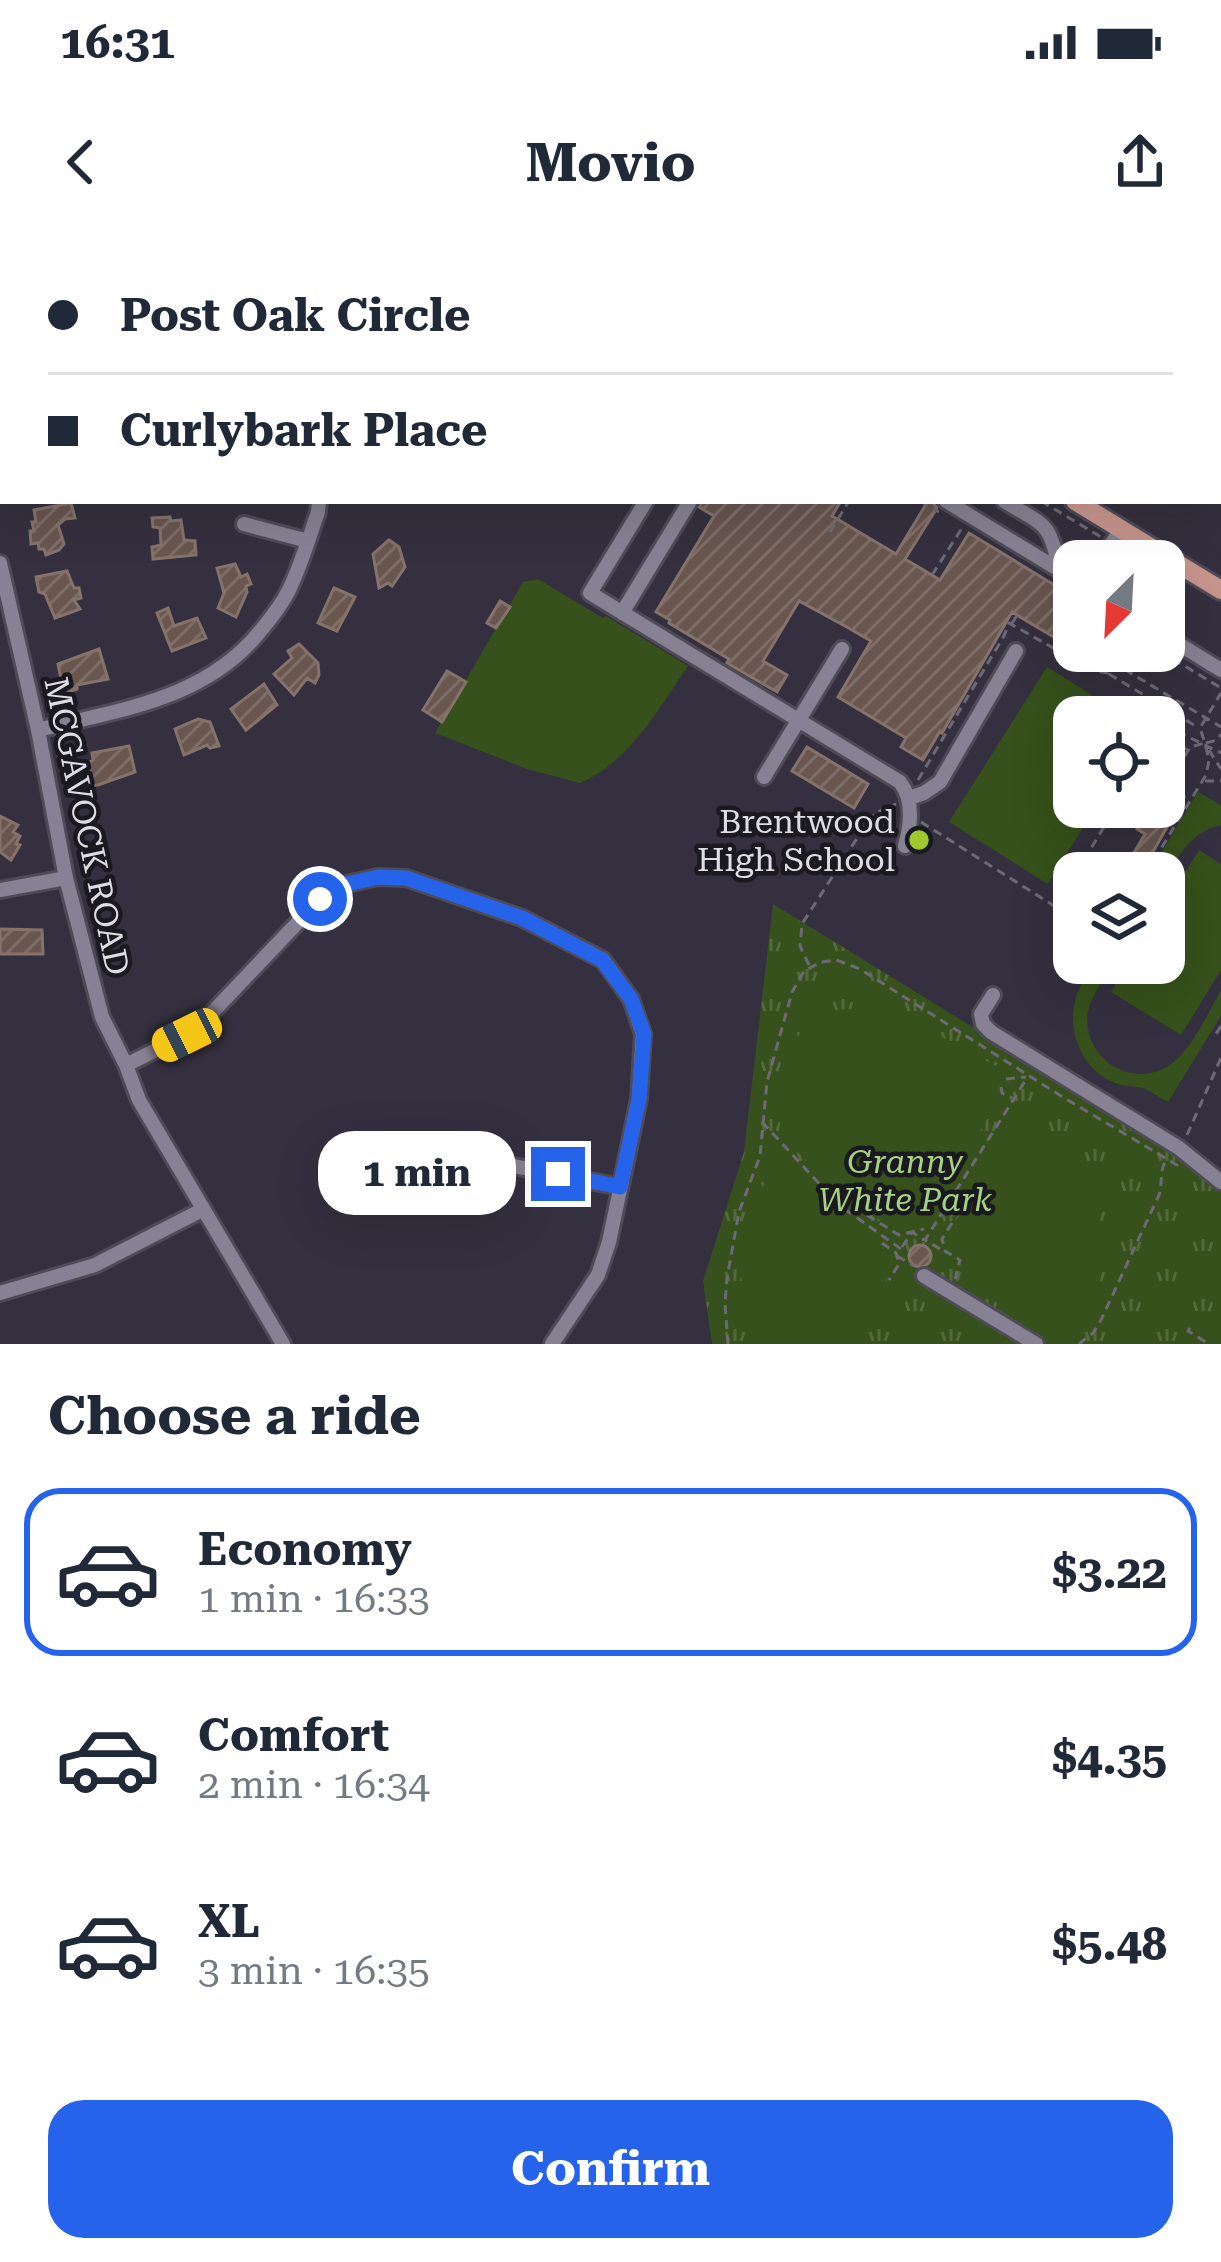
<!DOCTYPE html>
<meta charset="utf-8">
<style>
:root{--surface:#fff;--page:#f6f6f7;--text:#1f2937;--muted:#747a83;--line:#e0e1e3;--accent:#2563eb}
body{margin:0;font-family:"Roboto Serif",serif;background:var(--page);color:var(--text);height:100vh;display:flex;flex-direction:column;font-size:45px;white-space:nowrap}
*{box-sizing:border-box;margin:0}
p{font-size:39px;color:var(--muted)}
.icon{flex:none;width:66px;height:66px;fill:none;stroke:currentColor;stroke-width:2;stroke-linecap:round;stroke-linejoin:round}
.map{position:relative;height:1104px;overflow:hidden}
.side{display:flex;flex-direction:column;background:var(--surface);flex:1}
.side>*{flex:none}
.hud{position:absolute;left:0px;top:0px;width:1221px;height:264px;box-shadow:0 12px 48px #0002;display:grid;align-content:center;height:264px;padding:0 48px;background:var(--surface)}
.needle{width:78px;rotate:204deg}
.controls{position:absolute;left:1053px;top:300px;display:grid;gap:24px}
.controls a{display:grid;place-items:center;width:132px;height:132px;border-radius:24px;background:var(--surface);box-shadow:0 12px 48px #0002;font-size:60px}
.end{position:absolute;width:54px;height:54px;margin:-27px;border:15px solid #2563eb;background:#fff;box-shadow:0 0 0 6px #fff}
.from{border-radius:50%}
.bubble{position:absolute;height:84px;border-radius:36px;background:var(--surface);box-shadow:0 12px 48px #0002;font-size:39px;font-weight:700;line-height:84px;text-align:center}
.car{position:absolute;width:36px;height:72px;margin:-36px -18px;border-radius:15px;box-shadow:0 0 9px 3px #0007;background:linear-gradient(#f5c518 24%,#345 0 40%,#f5c518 0 76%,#345 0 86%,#f5c518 0)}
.hud b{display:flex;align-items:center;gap:42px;height:114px;font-size:45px}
.hud b+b{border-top:3px solid var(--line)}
.hud i{width:30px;height:30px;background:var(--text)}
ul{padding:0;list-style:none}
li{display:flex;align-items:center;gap:36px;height:168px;margin:0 24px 18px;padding:0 24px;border:6px solid transparent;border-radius:36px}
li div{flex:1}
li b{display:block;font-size:45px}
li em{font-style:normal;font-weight:700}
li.current{border-color:var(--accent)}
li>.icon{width:108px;height:108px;stroke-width:1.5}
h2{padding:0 48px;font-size:54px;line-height:144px}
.cta{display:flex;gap:24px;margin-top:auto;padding:24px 48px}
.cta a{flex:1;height:138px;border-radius:36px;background:var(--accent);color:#fff;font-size:48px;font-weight:700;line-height:138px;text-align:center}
.status{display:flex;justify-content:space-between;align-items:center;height:84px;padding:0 60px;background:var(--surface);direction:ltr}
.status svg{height:33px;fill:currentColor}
header{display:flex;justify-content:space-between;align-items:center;height:156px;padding:0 48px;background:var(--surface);font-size:54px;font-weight:700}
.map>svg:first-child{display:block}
</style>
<div class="status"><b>16:31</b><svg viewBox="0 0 49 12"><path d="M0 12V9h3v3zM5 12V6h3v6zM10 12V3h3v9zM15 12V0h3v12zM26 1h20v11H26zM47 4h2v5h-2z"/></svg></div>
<header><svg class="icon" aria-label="back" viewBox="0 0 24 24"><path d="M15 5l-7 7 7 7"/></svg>Movio<svg class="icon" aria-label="share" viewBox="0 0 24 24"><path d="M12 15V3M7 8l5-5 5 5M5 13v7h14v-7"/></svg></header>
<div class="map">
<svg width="1221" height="1104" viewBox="0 0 1221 1104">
<defs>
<pattern id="grass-tufts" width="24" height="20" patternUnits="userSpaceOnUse" patternTransform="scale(3)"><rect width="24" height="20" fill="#36511b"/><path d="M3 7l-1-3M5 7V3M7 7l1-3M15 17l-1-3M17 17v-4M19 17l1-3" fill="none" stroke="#53693c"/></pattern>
<pattern id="building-hatch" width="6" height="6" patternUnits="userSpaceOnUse" patternTransform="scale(3)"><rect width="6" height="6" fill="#68564f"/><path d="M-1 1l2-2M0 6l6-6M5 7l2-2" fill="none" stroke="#7d6e68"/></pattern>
</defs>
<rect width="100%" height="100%" fill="#34303f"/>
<path fill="url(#grass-tufts)" d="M773 664 1221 940V1104H712L703 1041 744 912Z"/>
<path fill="#36511b" d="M538 339 603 378 606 376 688 426C658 469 630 522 580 543L527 529 435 493 523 342Z
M1047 427 1127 477H1074V567H1096L1048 644 949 582Z
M1198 552 1221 565V585C1190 592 1180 615 1164 640V633H1149Z
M1199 610 1221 624V730L1181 795 1111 752 1129 723H1164V666Z
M1095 723H1114C1105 738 1091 755 1088 772 1081 816 1130 850 1168 826 1192 811 1207 774 1221 750V776L1168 862C1160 858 1151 851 1143 848 1134 846 1125 847 1115 843 1078 828 1063 783 1080 747 1084 739 1090 731 1095 723Z
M851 769C903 770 951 803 996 826L997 863 921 987 901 993 848 960 779 894C783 865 787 794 814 776 824 770 839 770 851 769Z
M1021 873C1106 919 1123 1007 1076 1088L947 1009 945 999Z
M772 936 894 1014 896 1024 847 1104H766C733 1054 728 981 772 936Z"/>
<path fill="url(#building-hatch)" stroke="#85726b" stroke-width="3" d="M703 261H841L832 276 896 314 928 261H932L937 268 905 319 940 340 969 293 1074 357V409L1012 372 942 493 940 491 923 520 901 507 906 498 838 457 871 401 845 386 799 361 763 421 787 435 777 452 727 423 729 419 669 383 670 380 656 372 714 276 699 267Z
M71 263 75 278 65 279 58 285 64 304 59 310 46 315 44 309H39L38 303 31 304 30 291H34L32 282H36L34 270Z
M170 277 171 281 181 280 184 300 195 301 196 315 153 319 152 307 161 305 160 288 153 287 152 278Z
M389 300 399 307 405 327 392 346 388 343 379 348 373 314Z
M235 324 241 337 247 334 251 344 246 346 247 352 236 377 218 368 224 353 217 328Z
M67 331 74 348H79L81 358 74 360 80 369 55 378 45 354 39 352 36 337Z
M334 348 355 357 337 391 318 383Z
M500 361 510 367 496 388 487 383Z
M168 368 174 386 197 378 206 398 172 411 157 373Z
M299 404 318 423 319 435 315 443 307 438 294 455 274 434 292 418 288 411Z
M99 409 108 439 77 445V449L64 454 58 424Z
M447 431 466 442 442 482 423 470Z
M264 444 277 465 246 490 231 469Z
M198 479 210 482 219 506 210 508 207 505 184 515 175 489Z
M129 506 135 532 98 545 87 546 83 526 93 520 92 513Z
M807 507 868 544 854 568 792 531Z
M1164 546 1184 557 1141 633H1122L1145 594 1137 589 1141 581 1134 576 1140 567H1164Z
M0 576 18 585 13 592 20 596 16 604 20 605 11 620 0 612Z
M0 689 42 690 43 714H0Z
M909 1016a11 11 0 1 1 22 0a11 11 0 1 1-22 0Z"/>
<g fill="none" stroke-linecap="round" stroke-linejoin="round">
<g stroke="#4e4b57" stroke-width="20">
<path id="minor" d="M1102 0 1108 3
M123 3V0
M267 3 274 0
M1218 9 1221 7
M0 17H3
M1218 135H1221
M646 261 590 353 900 542C914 560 911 585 905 606
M946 261 1074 339
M1004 261C1046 287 1049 280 1060 331
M244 284 308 301
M1100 321 1120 291
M0 323 38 490 66 638 102 777 126 825 139 860 283 1104
M622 373 690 261
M1164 395 1221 430
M38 490C121 469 206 460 262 389 272 377 282 364 289 350 301 325 309 298 318 272L319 261
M764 537 842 409
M909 558 924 553 940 542 1016 411
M0 650 66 638
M993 755 981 774 983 784 991 792 1179 908 1221 942
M126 825 186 795 207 778 320 659 347 644 378 637 406 638 522 678 603 720 631 759 643 794 639 859 609 1002 598 1035 552 1104
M433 901 463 916 620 947
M924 1036 1036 1104
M0 1053 95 1025 202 970"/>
</g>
<g stroke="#4e4b57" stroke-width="24">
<path id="major" d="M633 0 637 3
M668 0 672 3
M1075 261 1221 350"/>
</g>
<path stroke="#6d6a77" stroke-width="3" stroke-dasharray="9 6" stroke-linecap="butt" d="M601 0 606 3
M694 0 699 3
M712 0H737
M920 261 939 272
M1041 261 1101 297
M830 292 849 261
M1120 308 1142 321
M1164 334 1178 342
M932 335 962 288
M1012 383 1020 371
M1112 411 1107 419 1221 487
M1160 411 1221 448
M1109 434 1199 488
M1164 491 1170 488 1221 513
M1164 500 1165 516
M1206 503 1217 500 1221 494
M1209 510 1221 529
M1164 516 1190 507
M1164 533H1175L1190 507 1205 503 1200 488 1221 453
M918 540 1004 396 1009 383 1094 431 1108 433 1114 424
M1205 541H1221
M921 582 1056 667
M1076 633 1116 567
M1146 633 1206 535 1209 520 1205 503
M1074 636 1056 667 1058 680 1054 704 1064 719 1086 731 1091 723
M809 725 800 706 802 684 870 578 877 572 896 564
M1221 786 1216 794 1221 796
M1006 839 1026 837
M1001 847 1002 853 1012 858
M762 882 839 965 901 1009
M1187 895 1221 818
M867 975 899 995 924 989
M952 983 942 999 945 1011 960 1020 955 1039
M882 1003 896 1013 899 1024 889 1040
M902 1007 912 992 924 1000
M940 1009 925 1000 1027 838
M897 1016 914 1026
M1190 1088 1188 1091 1209 1104
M728 1104 725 1064 727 1038 739 972 760 916 767 842 792 752 804 731 821 722 836 720 860 729 1061 856 1182 928
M1079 1104 1093 1093 1101 1080 1159 955C1163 942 1159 932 1166 920"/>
<use href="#minor" stroke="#868293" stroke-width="14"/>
<use href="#major" stroke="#c9968d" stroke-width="18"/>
</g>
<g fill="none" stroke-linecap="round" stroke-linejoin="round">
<path stroke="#2563eb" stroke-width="15" d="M320 659 347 644 378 637 406 638 522 678 602 720 631 759 644 794 639 859 620 947 558 934"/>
</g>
<circle fill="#9eca2f" stroke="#1b1920" stroke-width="4.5" cx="919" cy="600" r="12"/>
<g text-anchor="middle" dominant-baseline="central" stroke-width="9" stroke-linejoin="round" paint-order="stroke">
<g font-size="33" fill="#dedce5" stroke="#1b1920" text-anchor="end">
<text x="895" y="581">Brentwood<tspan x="895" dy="38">High School</tspan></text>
</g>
<g font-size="33" fill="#dedce5" stroke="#1b1920">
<text transform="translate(87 586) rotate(78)">MCGAVOCK ROAD</text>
</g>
<g font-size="33" font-style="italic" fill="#a6d380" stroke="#1b1920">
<text x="905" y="921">Granny<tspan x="905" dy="38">White Park</tspan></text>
</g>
</g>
</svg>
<div class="controls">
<a><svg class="needle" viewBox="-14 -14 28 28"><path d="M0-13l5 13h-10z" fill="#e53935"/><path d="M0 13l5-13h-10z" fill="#747a83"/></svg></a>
<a><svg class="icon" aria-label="locate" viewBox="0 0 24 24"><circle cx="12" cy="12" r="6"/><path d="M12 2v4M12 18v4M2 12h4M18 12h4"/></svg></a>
<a><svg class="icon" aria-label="layers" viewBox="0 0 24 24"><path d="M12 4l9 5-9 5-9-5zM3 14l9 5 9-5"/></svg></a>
</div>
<i class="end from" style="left:320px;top:659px"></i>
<i class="end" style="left:558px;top:934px"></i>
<div class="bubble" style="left:318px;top:891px;width:198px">1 min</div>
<i class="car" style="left:187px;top:795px;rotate:244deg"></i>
<div class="hud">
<b><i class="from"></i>Post Oak Circle</b>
<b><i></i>Curlybark Place</b>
</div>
</div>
<section class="side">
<h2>Choose a ride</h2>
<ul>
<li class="current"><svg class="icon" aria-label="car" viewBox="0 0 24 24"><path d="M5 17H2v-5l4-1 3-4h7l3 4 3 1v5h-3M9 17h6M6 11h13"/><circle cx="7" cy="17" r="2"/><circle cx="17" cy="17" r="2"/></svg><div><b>Economy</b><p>1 min · 16:33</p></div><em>$3.22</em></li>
<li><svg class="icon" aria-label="car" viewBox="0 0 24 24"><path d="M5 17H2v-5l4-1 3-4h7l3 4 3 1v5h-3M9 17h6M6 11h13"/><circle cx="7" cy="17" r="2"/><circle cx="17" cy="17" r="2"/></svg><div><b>Comfort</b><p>2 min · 16:34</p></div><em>$4.35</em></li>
<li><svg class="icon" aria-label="car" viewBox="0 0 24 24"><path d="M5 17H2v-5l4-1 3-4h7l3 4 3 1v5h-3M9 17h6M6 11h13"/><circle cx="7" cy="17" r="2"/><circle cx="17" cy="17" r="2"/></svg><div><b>XL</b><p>3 min · 16:35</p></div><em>$5.48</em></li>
</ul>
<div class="cta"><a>Confirm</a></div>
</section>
